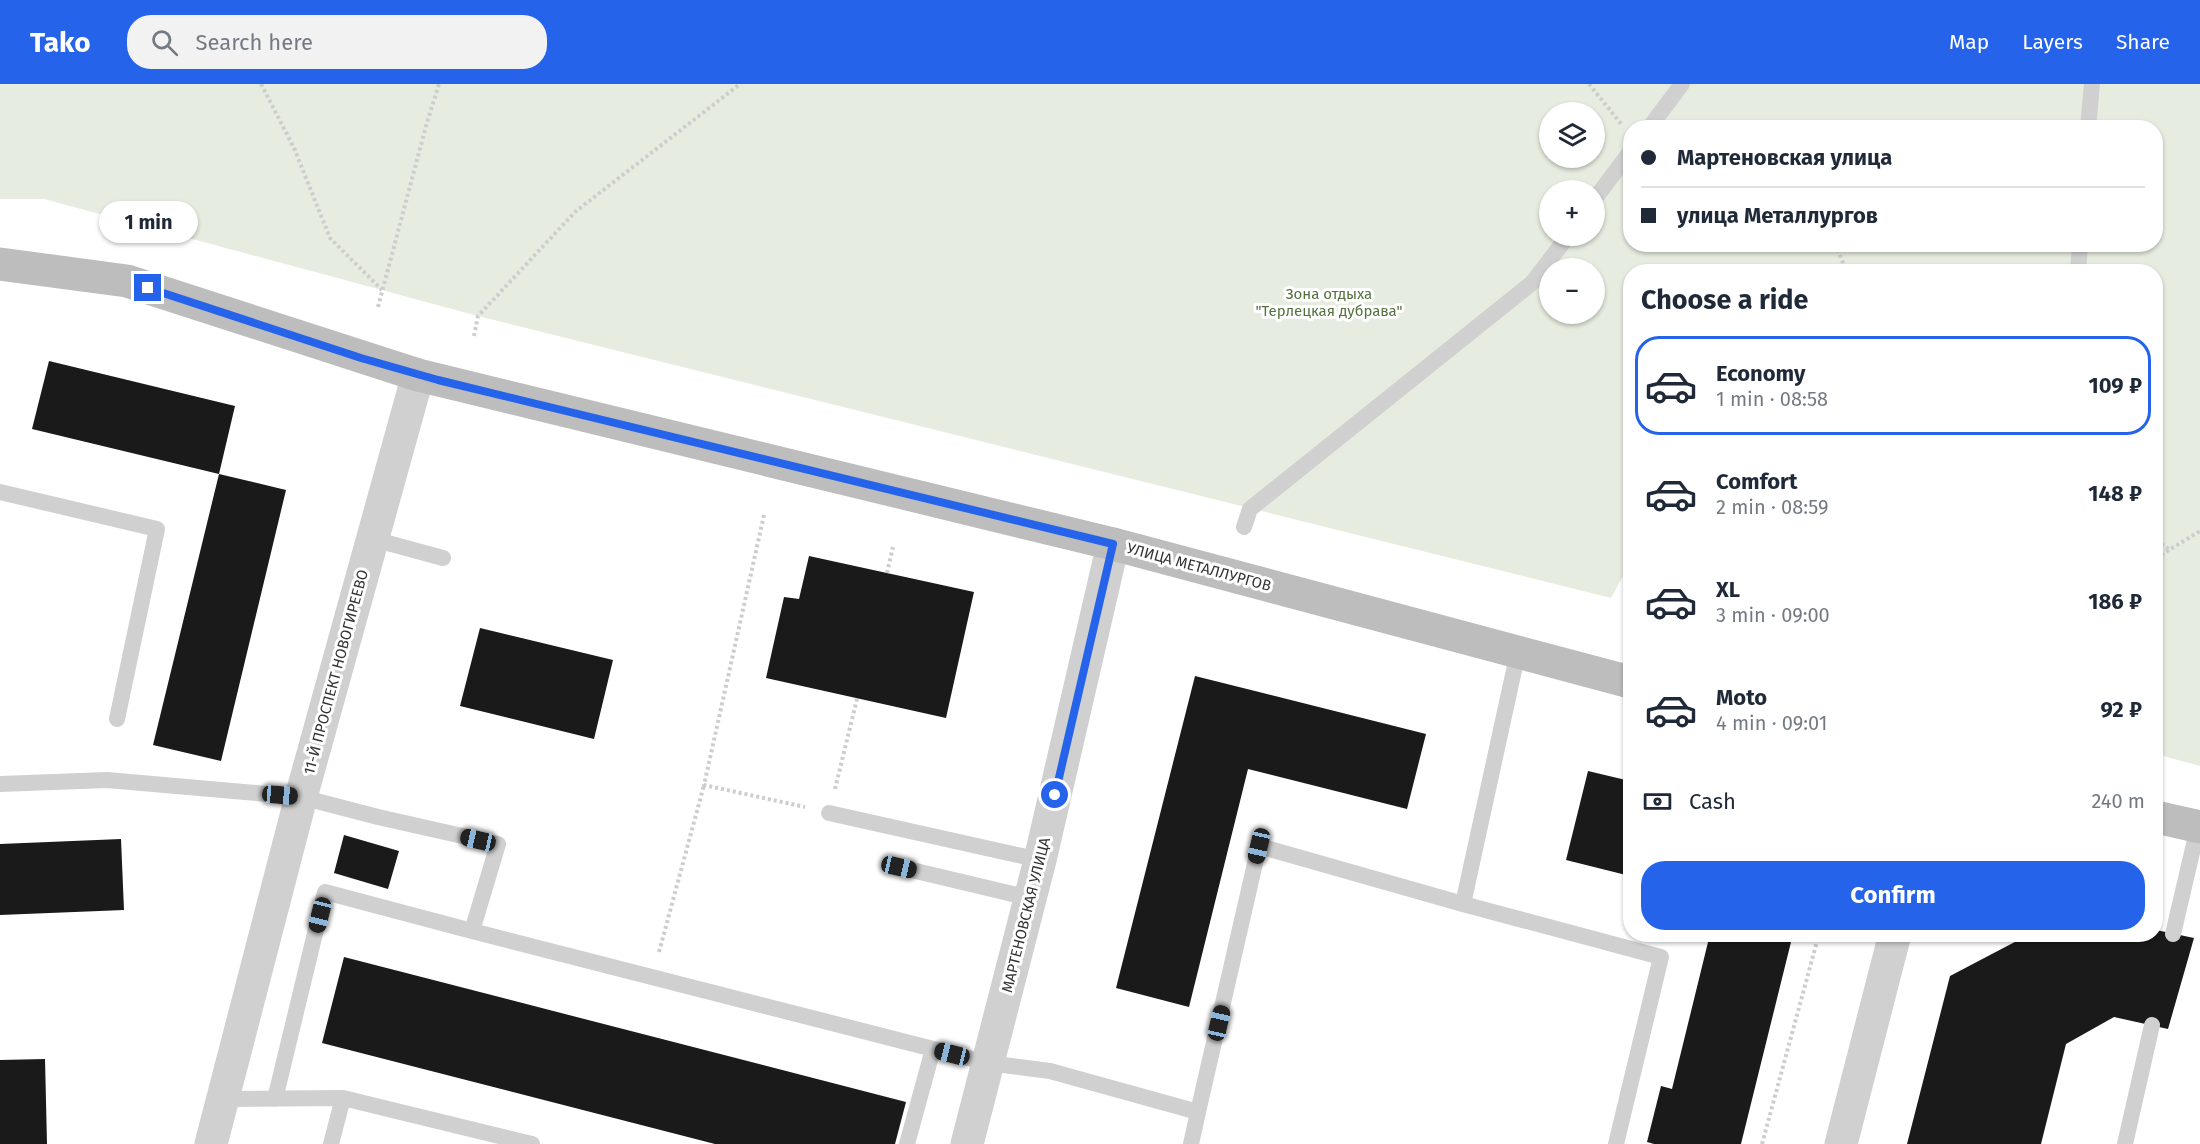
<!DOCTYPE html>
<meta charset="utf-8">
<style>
:root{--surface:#fff;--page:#f2f2f3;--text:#1f2937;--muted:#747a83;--line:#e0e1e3;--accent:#2563eb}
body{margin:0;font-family:"Fira Sans",sans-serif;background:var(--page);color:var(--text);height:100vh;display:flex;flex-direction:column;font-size:22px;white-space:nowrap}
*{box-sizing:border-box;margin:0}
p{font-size:20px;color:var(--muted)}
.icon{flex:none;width:33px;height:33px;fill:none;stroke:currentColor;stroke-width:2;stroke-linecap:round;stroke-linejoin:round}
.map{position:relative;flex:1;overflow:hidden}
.panel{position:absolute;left:1623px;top:180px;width:540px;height:678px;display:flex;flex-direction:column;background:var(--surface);border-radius:24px;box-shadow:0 2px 4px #0004}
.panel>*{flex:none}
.hud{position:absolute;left:1623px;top:36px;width:540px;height:132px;border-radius:24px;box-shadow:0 2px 4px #0004;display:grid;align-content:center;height:132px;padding:0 18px;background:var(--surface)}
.tools{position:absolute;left:1539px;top:18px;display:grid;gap:12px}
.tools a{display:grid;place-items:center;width:66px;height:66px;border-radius:50%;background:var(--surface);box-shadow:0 2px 4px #0004;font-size:30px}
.end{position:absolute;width:27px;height:27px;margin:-14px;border:8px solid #2563eb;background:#fff;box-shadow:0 0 0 3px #fff}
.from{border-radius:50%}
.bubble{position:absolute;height:42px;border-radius:21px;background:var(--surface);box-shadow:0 2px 4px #0004;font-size:20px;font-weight:700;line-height:42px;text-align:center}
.car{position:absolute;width:18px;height:36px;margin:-18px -9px;border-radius:8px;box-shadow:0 0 4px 2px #0007;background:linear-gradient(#222 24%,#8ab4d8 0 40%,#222 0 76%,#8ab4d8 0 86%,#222 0)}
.hud b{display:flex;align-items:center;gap:21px;height:57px;font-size:22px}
.hud b+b{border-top:2px solid var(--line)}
.hud i{width:15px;height:15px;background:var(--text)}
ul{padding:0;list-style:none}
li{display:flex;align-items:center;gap:18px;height:99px;margin:0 12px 9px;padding:0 6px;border:3px solid transparent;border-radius:24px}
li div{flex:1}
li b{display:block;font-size:22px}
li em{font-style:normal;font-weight:700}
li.selected{border-color:var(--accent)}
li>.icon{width:54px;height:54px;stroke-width:1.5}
h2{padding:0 18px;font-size:27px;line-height:72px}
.pay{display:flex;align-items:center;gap:15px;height:66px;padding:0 18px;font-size:22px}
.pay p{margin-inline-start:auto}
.action{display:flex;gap:12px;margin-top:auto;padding:12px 18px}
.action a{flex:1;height:69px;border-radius:24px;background:var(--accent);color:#fff;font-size:24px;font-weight:700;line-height:69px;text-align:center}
header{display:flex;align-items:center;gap:36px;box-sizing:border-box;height:84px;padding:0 30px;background:var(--accent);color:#fff}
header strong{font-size:28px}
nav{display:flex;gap:33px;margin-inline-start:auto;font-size:21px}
.search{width:420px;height:54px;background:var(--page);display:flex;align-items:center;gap:15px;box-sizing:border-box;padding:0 21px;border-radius:24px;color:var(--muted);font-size:22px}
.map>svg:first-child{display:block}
</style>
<header>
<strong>Tako</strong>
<div class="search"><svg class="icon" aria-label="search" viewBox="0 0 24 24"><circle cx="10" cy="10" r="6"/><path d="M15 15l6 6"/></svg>Search here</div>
<nav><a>Map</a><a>Layers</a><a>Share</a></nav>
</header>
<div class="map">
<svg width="2200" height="1060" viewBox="0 0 2200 1060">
<rect width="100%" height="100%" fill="#fff"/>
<path fill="#e6ecdf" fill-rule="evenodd" d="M0 0H2200V682L2156 670V188H1630V479L1611 514 478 232 44 115H0ZM1550 28H1594V74H1550ZM1630 44H2156V160H1630ZM1550 106H1594V152H1550ZM1550 184H1594V230H1550Z"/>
<path fill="#1a1a1a" d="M49 277 235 322 219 390 32 345Z
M219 390 286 406 221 677 153 661Z
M809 472 974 508 946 634 766 594 784 513 799 515Z
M480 544 613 576 594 655 460 622Z
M1195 592 1426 650 1407 725 1248 685 1189 923 1116 904Z
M1588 687 1630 697V792L1566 776Z
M344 751 399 767 388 805 334 789Z
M121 755 124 826 0 831V760Z
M2156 846 2194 854 2168 945 2114 933 2066 960 2041 1060H1907L1950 892 2030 850H2156Z
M1710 850H1793L1741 1060H1654L1647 1058 1661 1002 1672 1005Z
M344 873 906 1018 895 1060H715L322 959Z
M45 975 47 1060H0V976Z"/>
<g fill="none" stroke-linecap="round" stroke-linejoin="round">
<path stroke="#cdcdcd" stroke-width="4" stroke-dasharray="3 3" stroke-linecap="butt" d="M261 0 294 64 330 154 382 206
M1589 0 1622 41
M1835 160 1847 188
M378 223 426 42 439 0
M474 252 478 232 575 128 740 0
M764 431 704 701 805 723
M2156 457 2169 465
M2156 474 2200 447
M887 489 893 463
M835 705 857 615
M659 868 704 701
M1762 1060 1819 850"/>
<path stroke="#d0d0d0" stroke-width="16" d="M1649 44 1682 0
M2088 44 2092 0
M1594 116 1630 68
M2078 188 2080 160
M0 408 157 445 117 635
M1244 443 1250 425 1532 199 1568 152
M373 455 443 474
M0 700 107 696 301 713 378 733 498 760 472 847 988 979 1050 987 1198 1028 1191 1060
M829 729 1040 776
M899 783 1030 814
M1463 820 1661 873 1616 1060
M2173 850 2198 743
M223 1015 343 1014
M275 1015 325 808 472 847
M1198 1028 1259 762 1463 820 1518 568
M331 1060 343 1014 532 1060
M907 1060 933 965
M2125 1060 2152 941"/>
<path stroke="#d0d0d0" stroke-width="33" d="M211 1060 301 713 418 291
M967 1060 1040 776 1113 460
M1841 1060 1895 850"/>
<path stroke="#bdbdbd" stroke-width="33" d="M0 180 127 197 418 291 1113 460 1630 598
M2156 733 2200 743"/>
</g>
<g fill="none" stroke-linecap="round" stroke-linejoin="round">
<path stroke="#2563eb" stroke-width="8" d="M148 204 361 274 438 296 1113 460 1055 711"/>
</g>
<g text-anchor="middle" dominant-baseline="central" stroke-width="6" stroke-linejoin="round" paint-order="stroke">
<g font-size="15" fill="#56703f" stroke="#fff">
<text x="1329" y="210">Зона отдыха<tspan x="1329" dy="17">"Терлецкая дубрава"</tspan></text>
</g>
<g font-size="15" fill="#333" stroke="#fff">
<text transform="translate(1199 483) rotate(15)">УЛИЦА МЕТАЛЛУРГОВ</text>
<text transform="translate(336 588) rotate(-75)">11-Й ПРОСПЕКТ НОВОГИРЕЕВО</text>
<text transform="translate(1026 831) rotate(-76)">МАРТЕНОВСКАЯ УЛИЦА</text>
</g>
</g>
</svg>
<div class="tools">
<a><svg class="icon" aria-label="layers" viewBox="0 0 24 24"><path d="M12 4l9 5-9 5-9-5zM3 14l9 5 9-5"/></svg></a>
<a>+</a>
<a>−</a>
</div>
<i class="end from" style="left:1055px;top:711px"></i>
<i class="end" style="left:148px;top:204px"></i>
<div class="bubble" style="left:99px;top:117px;width:99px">1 min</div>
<i class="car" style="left:280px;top:711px;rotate:95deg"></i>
<i class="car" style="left:478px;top:756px;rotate:283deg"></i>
<i class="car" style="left:1259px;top:762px;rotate:193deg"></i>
<i class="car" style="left:899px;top:783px;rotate:103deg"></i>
<i class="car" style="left:320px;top:831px;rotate:194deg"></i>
<i class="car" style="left:1219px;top:939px;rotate:13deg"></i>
<i class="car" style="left:952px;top:970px;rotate:284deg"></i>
<div class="hud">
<b><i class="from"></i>Мартеновская улица</b>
<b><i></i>улица Металлургов</b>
</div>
<section class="panel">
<h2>Choose a ride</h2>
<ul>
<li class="selected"><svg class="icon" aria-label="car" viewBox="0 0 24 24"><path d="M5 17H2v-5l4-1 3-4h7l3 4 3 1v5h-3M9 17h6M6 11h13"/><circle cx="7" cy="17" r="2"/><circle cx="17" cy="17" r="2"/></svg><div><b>Economy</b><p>1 min · 08:58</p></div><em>109 ₽</em></li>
<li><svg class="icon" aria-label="car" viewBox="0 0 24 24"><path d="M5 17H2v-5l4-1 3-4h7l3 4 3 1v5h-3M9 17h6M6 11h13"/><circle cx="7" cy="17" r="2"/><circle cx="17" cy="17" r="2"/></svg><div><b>Comfort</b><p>2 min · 08:59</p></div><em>148 ₽</em></li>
<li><svg class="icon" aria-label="car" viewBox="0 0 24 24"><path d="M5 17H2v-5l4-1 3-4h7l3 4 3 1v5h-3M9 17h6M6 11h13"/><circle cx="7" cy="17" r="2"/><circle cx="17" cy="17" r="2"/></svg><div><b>XL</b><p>3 min · 09:00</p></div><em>186 ₽</em></li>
<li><svg class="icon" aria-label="car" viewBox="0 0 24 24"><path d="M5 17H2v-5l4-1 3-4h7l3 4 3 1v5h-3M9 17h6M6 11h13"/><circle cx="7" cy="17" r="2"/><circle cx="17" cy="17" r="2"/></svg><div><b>Moto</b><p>4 min · 09:01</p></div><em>92 ₽</em></li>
</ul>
<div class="pay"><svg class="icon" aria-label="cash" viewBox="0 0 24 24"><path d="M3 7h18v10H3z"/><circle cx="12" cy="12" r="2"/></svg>Cash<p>240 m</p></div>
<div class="action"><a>Confirm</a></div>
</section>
</div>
